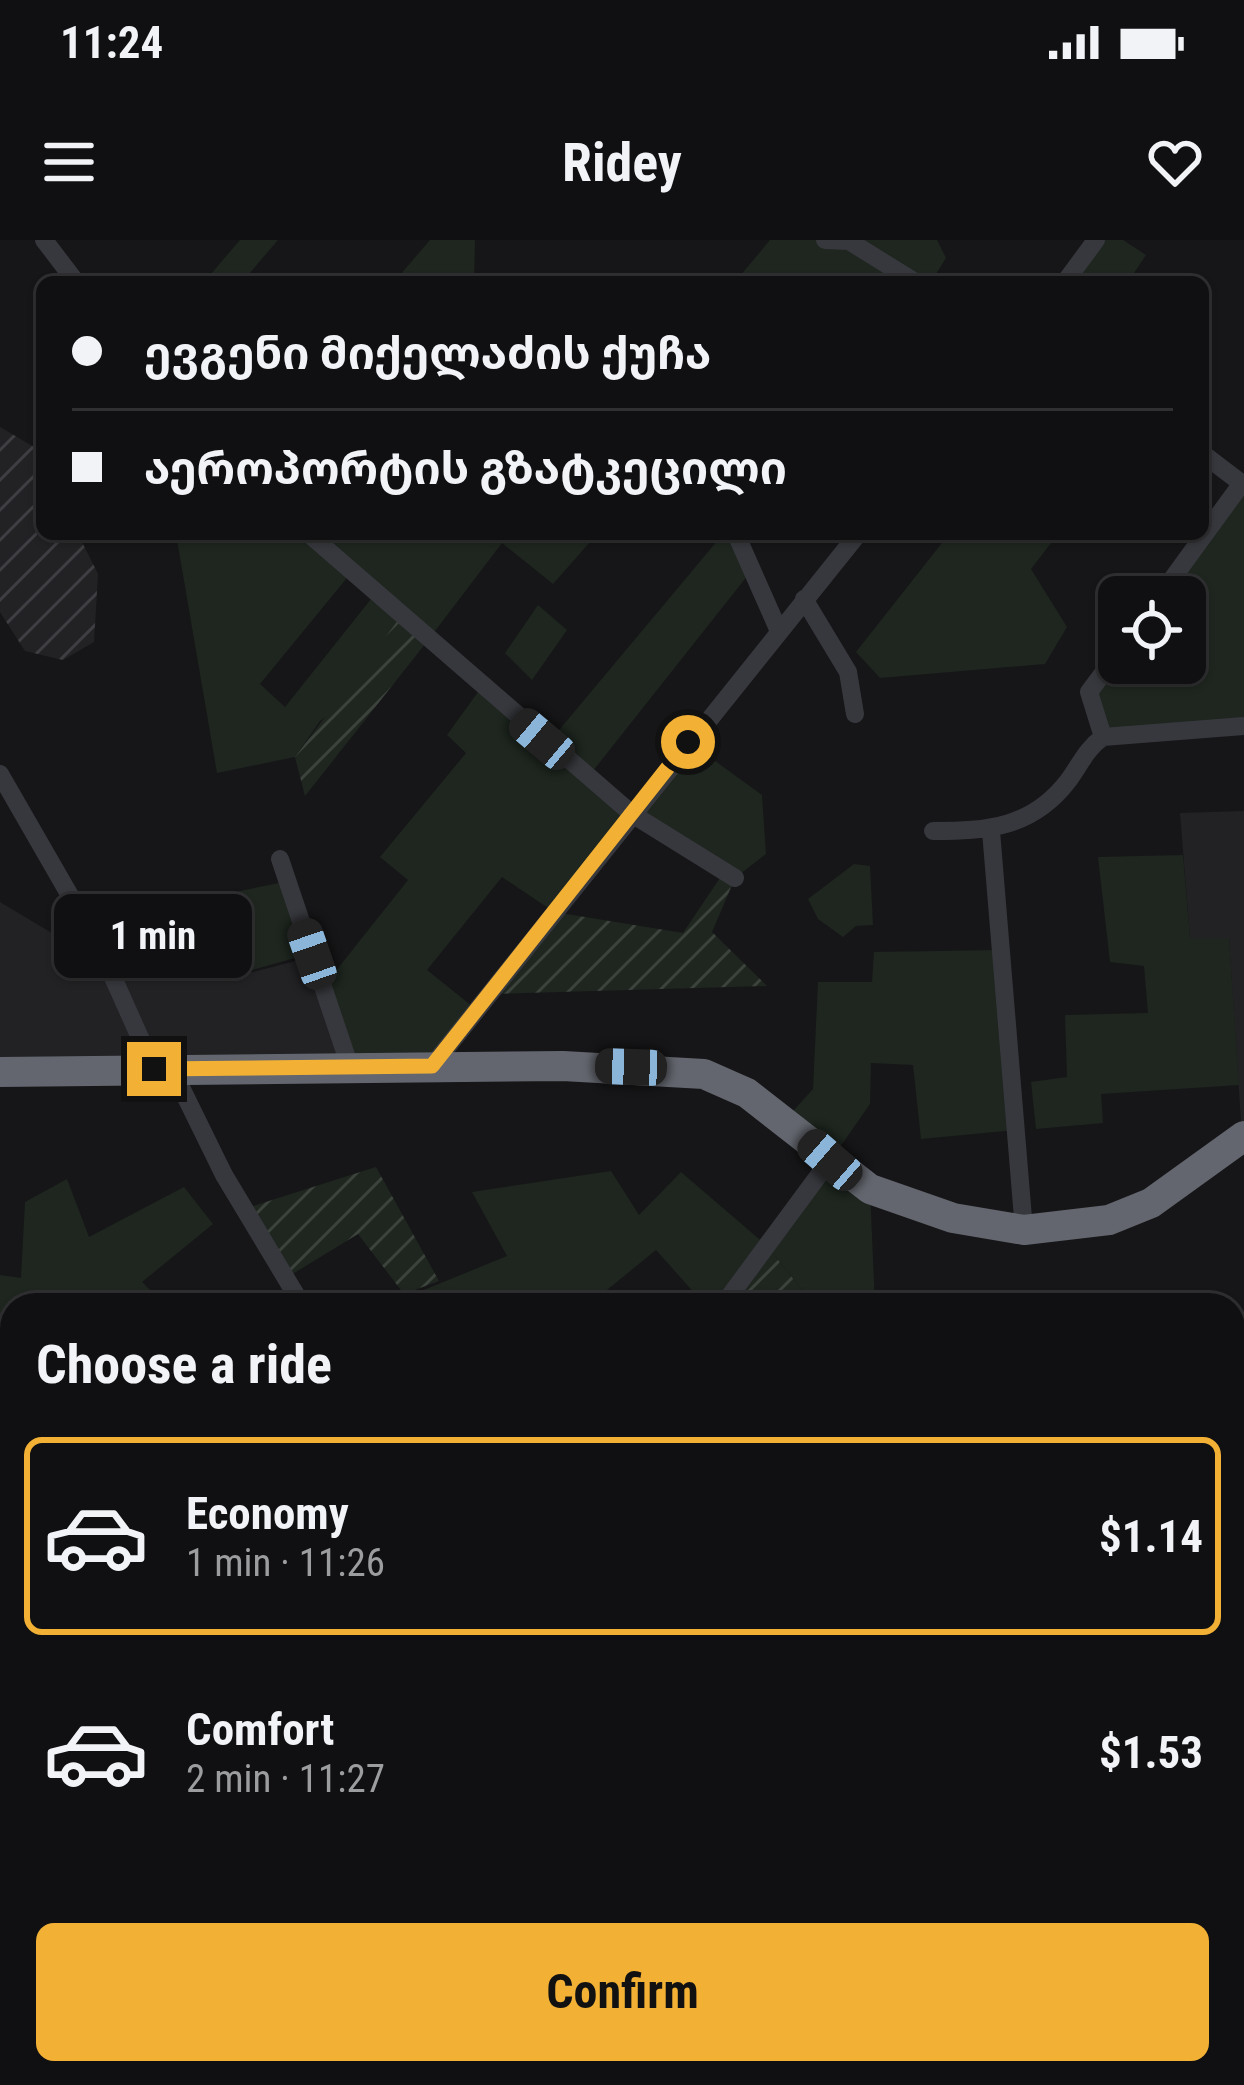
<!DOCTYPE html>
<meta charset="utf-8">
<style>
:root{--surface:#101012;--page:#19191b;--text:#f1f3f6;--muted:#9c9d9f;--line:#303032;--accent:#f2b134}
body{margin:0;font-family:"Roboto Condensed","Noto Sans Georgian",sans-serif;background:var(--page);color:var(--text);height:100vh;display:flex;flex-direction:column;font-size:45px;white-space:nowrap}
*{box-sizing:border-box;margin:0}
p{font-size:39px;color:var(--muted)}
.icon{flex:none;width:66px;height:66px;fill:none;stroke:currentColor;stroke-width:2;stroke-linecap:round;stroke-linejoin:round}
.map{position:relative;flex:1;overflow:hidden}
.details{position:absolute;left:0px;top:1053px;width:1245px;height:792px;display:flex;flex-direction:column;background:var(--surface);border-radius:36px 36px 0 0;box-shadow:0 3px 9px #0004,0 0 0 3px var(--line)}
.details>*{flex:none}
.banner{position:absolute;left:36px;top:36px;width:1173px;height:264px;border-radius:18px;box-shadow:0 3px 9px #0004,0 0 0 3px var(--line);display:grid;align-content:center;height:264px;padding:0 36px;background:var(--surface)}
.controls{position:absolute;left:1098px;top:336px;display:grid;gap:24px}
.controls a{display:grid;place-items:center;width:108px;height:108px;border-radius:18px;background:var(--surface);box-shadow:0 3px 9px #0004,0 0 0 3px var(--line);font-size:60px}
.end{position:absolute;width:54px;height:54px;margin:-27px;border:15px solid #f2b134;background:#111;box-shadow:0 0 0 6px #111}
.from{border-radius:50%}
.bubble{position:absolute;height:84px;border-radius:18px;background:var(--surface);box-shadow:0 3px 9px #0004,0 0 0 3px var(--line);font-size:39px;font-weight:700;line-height:84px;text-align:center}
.car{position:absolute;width:36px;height:72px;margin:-36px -18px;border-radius:15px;box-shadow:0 0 9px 3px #0007;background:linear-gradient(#222 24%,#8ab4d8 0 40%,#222 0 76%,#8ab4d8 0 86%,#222 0)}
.banner b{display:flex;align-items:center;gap:42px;height:114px;font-size:45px}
.banner b+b{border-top:3px solid var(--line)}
.banner i{width:30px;height:30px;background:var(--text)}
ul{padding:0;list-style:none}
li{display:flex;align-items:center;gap:36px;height:198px;margin:0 24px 18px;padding:0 12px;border:6px solid transparent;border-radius:18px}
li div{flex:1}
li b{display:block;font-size:45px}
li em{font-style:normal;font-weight:700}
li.selected{border-color:var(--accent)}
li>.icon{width:108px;height:108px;stroke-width:1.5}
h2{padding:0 36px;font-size:54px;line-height:144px}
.primary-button{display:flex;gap:24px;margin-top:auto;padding:24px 36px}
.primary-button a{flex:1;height:138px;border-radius:18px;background:var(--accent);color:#111;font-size:48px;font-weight:700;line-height:138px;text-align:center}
.status{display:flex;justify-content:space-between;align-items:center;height:84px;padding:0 60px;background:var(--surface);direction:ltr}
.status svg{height:33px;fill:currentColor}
header{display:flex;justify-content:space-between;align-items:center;height:156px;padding:0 36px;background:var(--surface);font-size:54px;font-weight:700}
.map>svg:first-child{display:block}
</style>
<div class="status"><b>11:24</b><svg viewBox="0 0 49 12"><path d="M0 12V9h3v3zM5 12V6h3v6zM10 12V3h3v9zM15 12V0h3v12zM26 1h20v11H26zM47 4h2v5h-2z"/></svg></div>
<header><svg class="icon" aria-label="menu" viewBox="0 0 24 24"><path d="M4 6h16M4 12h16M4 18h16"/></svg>Ridey<svg class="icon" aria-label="heart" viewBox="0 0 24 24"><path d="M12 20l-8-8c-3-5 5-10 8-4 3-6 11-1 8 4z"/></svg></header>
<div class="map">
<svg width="1244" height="1845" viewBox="0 0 1244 1845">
<defs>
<pattern id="industrial-furrows" width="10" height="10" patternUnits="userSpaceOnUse" patternTransform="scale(3)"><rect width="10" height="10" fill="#222225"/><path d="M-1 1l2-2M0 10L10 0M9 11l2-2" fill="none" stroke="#3f3f43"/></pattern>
<pattern id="garden-furrows" width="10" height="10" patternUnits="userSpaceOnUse" patternTransform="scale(3)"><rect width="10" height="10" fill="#1e261f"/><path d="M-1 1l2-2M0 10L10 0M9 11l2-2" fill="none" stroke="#3c433d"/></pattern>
</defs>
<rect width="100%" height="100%" fill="#161618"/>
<path fill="#222225" d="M1244 571V896L1242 897 1229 699 1190 698 1180 573Z
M0 662 97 720 149 826 0 830Z
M194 674 219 741 311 717 347 824 157 825 103 713Z
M12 1148V1833H1233V1299L1244 1295V1845H0V1165Z"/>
<path fill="url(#industrial-furrows)" d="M0 187 34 207 42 223V294H78L98 334 94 402 63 420 25 411 0 372Z"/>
<path fill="#1e261f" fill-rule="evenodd" d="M240 0H278L242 42H204Z
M430 0H475L474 42H394Z
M770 0H937L946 18 931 42H735Z
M1097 0H1123L1146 15 1128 42H1068Z
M1244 241V486L1103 497 1089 452 1119 423H1185V357H1159Z
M176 294H307L324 308 335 294H597L553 344 502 303 429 399 320 481 295 517 217 533ZM351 333 375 354 285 467 260 444Z
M723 294H736L752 330 589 536 632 573 689 502 762 555 766 614 735 638 632 574 554 672 502 637 427 730 477 770 432 826 350 827 323 747 408 640 380 617 466 513 447 495 483 445 549 502Z
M949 294H1058L1031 329 1067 387 1045 424 880 438 856 412Z
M538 365 567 390 532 440 505 413Z
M1183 615 1190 698H1229L1239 845 1101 854 1103 883 1036 889 1031 842 1067 837 1065 775 1148 773 1144 726 1110 722 1098 617Z
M854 624 870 626 873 685 856 686 843 697 818 679 808 659Z
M284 642 309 714 220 739 197 675 225 654Z
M1001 710 1016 890 921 899 913 825 871 823 870 864 831 920 870 949 875 1065H814L767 1006 723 1065H705L656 1010 602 1054 608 1065H387L507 1016 472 952 611 931 639 975 681 932 766 1005 830 921 785 880 813 849 818 742H872L874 712Z
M67 939 89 997 184 947 213 984 142 1042 165 1065H12V1148L0 1165V1035L21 1038 25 962Z
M1244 1295V1528L1233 1541V1299Z
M1244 1774V1845H1181L1191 1833H1233V1787Z
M639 1833H973L962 1845H642Z"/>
<path fill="url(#garden-furrows)" d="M402 375 429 399 305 556 295 517Z
M724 632 735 638 712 692 767 746 490 754 554 672 683 693Z
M376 927 439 1041 404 1054 358 994 286 1038 244 969Z
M767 1006 814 1065H723Z
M1244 1168V1295L1233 1299V1181Z"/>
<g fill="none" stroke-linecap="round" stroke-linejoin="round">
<path stroke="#303135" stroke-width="48" d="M1233 1688 1244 1684
M86 1833V1845
M155 1833 157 1845
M282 1833 291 1845
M581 1833 583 1845
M362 1845 375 1833"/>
<path stroke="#303135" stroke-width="117" d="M1233 1659 1244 1647
M1067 1845 1077 1833"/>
<path stroke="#37383d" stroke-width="18" d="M44 0 76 42
M825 0 849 1 915 42
M1065 42 1096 0
M1203 214 1244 245
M309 294 632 574 735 638
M736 294 778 389
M1159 357 1242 243
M804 359 848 432 855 474
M1103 497 1089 452 1119 412
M0 534 99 706 154 829
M933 591C987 591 1032 588 1068 541 1080 525 1086 509 1103 497L1244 486
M991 591 1024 990
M280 619 350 827
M432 826 858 294
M172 829 224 935 302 1065
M723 1065 830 920
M0 1357 12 1347
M0 1579 12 1567"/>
<path stroke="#63666e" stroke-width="30" d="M0 832 563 826 704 834 747 853 870 949 953 978 1024 990 1109 980 1151 963 1244 896"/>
</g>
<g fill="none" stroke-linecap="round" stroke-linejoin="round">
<path stroke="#f2b134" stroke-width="15" d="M154 829 432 826 688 502"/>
</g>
</svg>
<div class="controls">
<a><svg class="icon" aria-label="locate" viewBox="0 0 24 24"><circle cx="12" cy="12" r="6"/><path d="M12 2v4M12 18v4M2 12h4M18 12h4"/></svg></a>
</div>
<i class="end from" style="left:688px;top:502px"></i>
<i class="end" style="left:154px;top:829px"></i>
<div class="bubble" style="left:54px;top:654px;width:198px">1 min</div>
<i class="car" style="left:542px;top:499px;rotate:310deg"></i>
<i class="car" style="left:312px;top:714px;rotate:341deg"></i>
<i class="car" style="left:631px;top:827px;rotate:272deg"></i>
<i class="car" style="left:830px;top:920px;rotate:311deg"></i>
<div class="banner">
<b><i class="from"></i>ევგენი მიქელაძის ქუჩა</b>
<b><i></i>აეროპორტის გზატკეცილი</b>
</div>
<section class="details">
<h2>Choose a ride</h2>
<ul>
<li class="selected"><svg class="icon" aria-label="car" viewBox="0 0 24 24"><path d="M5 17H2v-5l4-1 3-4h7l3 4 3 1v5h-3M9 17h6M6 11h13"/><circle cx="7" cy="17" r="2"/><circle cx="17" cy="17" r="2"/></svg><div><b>Economy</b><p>1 min · 11:26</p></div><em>$1.14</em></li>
<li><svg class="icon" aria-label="car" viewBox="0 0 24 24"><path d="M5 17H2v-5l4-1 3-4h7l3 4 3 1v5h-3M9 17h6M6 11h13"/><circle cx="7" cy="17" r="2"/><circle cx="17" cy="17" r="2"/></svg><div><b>Comfort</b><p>2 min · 11:27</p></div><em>$1.53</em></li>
</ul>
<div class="primary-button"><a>Confirm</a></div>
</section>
</div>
